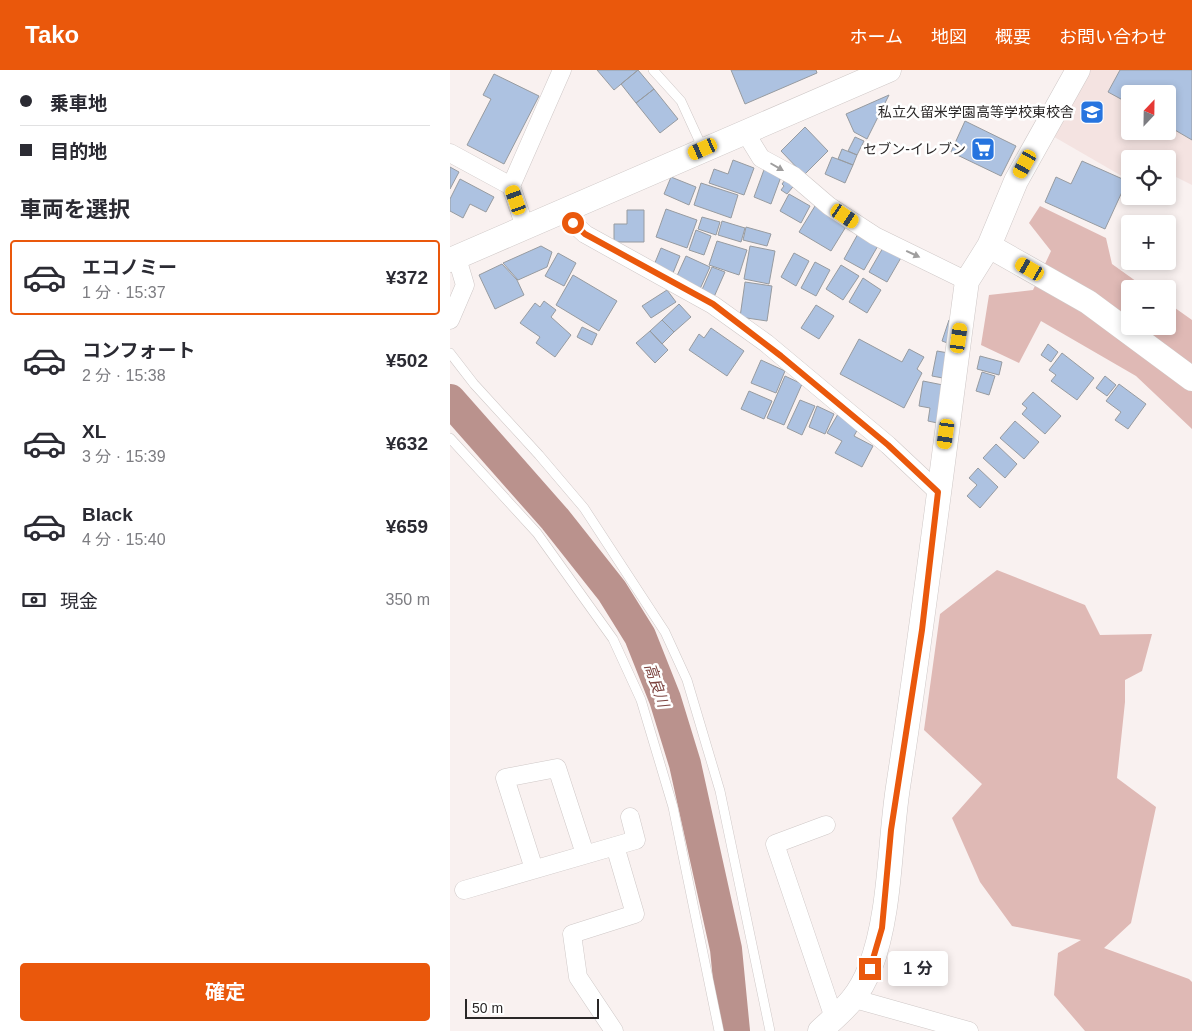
<!DOCTYPE html>
<html lang="ja">
<meta charset="utf-8">
<style>
:root{--surface:#fff;--page:#f7f7f7;--text:#2b2b33;--muted:#7c7c81;--line:#e1e1e2;--accent:#ea580c}
body{margin:0;font-family:Helvetica,"Noto Sans JP",sans-serif;background:var(--page);color:var(--text);height:100vh;display:flex;flex-direction:column;font-size:19px;white-space:nowrap}
*{box-sizing:border-box;margin:0}
p{font-size:16px;color:var(--muted)}
.icon{flex:none;width:28px;height:28px;fill:none;stroke:currentColor;stroke-width:2;stroke-linecap:round;stroke-linejoin:round}
.map{position:relative;flex:1;overflow:hidden}
.panel{display:flex;flex-direction:column;background:var(--surface);width:450px}
.panel>*{flex:none}
.hud{display:grid;align-content:center;height:110px;padding:0 20px;background:var(--surface)}
.needle{width:32px;rotate:22deg}
.fabs{position:absolute;left:671px;top:15px;display:grid;gap:10px}
.fabs a{display:grid;place-items:center;width:55px;height:55px;border-radius:5px;background:var(--surface);box-shadow:0 2px 8px #0003;font-size:25px}
.scale{position:absolute;left:15px;bottom:12px;width:134px;box-sizing:border-box;padding-left:5px;border:2px solid #2a2727;border-top:0;font-size:14px;line-height:18px;white-space:nowrap;color:#2a2727;-webkit-text-stroke:4px #fff;paint-order:stroke}
.end{position:absolute;width:22px;height:22px;margin:-11px;border:6px solid #ea580c;background:#fff;box-shadow:0 0 0 2px #fff}
.from{border-radius:50%}
.bubble{position:absolute;height:35px;border-radius:5px;background:var(--surface);box-shadow:0 2px 8px #0003;font-size:16px;font-weight:700;line-height:35px;text-align:center}
.car{position:absolute;width:15px;height:30px;margin:-15px -8px;border-radius:6px;box-shadow:0 0 4px 1px #0007;background:linear-gradient(#f5c518 24%,#345 0 40%,#f5c518 0 76%,#345 0 86%,#f5c518 0)}
.hud b{display:flex;align-items:center;gap:18px;height:48px;font-size:19px}
.hud b+b{border-top:1px solid var(--line)}
.hud i{width:12px;height:12px;background:var(--text)}
ul{padding:0;list-style:none}
li{display:flex;align-items:center;gap:15px;height:75px;margin:0 10px 8px;padding:0 10px;border:2px solid transparent;border-radius:5px}
li div{flex:1}
li b{display:block;font-size:19px}
li em{font-style:normal;font-weight:700}
li.on{border-color:var(--accent)}
li>.icon{width:45px;height:45px;stroke-width:1.5}
h2{padding:0 20px;font-size:22px;line-height:60px}
.pay{display:flex;align-items:center;gap:12px;height:55px;padding:0 20px;font-size:19px}
.pay p{margin-inline-start:auto}
.button{display:flex;gap:10px;margin-top:auto;padding:10px 20px}
.button a{flex:1;height:58px;border-radius:5px;background:var(--accent);color:#fff;font-size:20px;font-weight:700;line-height:58px;text-align:center}
header{display:flex;align-items:center;gap:30px;box-sizing:border-box;height:70px;padding:0 25px;background:var(--accent);color:#fff}
header strong{font-size:24px}
nav{display:flex;gap:28px;margin-inline-start:auto;font-size:18px}
main{display:flex;flex:1;min-height:0}
.map>svg:first-child{display:block}
</style>
<header>
<strong>Tako</strong>
<nav><a>ホーム</a><a>地図</a><a>概要</a><a>お問い合わせ</a></nav>
</header>
<main>
<section class="panel">
<div class="hud">
<b><i class="from"></i>乗車地</b>
<b><i></i>目的地</b>
</div>
<h2>車両を選択</h2>
<ul>
<li class="on"><svg class="icon" aria-label="car" viewBox="0 0 24 24"><path d="M5 17H2v-5l4-1 3-4h7l3 4 3 1v5h-3M9 17h6M6 11h13"/><circle cx="7" cy="17" r="2"/><circle cx="17" cy="17" r="2"/></svg><div><b>エコノミー</b><p>1 分 · 15:37</p></div><em>¥372</em></li>
<li><svg class="icon" aria-label="car" viewBox="0 0 24 24"><path d="M5 17H2v-5l4-1 3-4h7l3 4 3 1v5h-3M9 17h6M6 11h13"/><circle cx="7" cy="17" r="2"/><circle cx="17" cy="17" r="2"/></svg><div><b>コンフォート</b><p>2 分 · 15:38</p></div><em>¥502</em></li>
<li><svg class="icon" aria-label="car" viewBox="0 0 24 24"><path d="M5 17H2v-5l4-1 3-4h7l3 4 3 1v5h-3M9 17h6M6 11h13"/><circle cx="7" cy="17" r="2"/><circle cx="17" cy="17" r="2"/></svg><div><b>XL</b><p>3 分 · 15:39</p></div><em>¥632</em></li>
<li><svg class="icon" aria-label="car" viewBox="0 0 24 24"><path d="M5 17H2v-5l4-1 3-4h7l3 4 3 1v5h-3M9 17h6M6 11h13"/><circle cx="7" cy="17" r="2"/><circle cx="17" cy="17" r="2"/></svg><div><b>Black</b><p>4 分 · 15:40</p></div><em>¥659</em></li>
</ul>
<div class="pay"><svg class="icon" aria-label="cash" viewBox="0 0 24 24"><path d="M3 7h18v10H3z"/><circle cx="12" cy="12" r="2"/></svg>現金<p>350 m</p></div>
<div class="button"><a>確定</a></div>
</section>
<div class="map">
<svg width="742" height="961" viewBox="0 0 742 961">
<rect width="100%" height="100%" fill="#f9f1f0"/>
<path fill="#f4e3e1" fill-rule="evenodd" d="M628 0H742V115L718 103V89H680V109H677L594 61ZM680 24H718V61H680Z"/>
<path fill="#dfb9b5" d="M590 136 656 168 662 194 697 219H680V256H718V233L742 250V359L686 306 591 251 569 293 531 275 539 225 583 220 601 181 579 153Z
M547 500 635 535 650 565 702 564 692 601 675 610V632L667 708 706 737 681 853 654 878 739 909 742 912V961H635L604 925 608 883 631 870 562 856 530 812 502 748 532 714 474 660 490 544Z"/>
<g fill="none" stroke-linecap="round" stroke-linejoin="round">
<path stroke="#ba928d" stroke-width="32" d="M0 330 105 449 162 521 190 566 215 629 235 694 276 879 284 961"/>
</g>
<path fill="#adc2e1" stroke="#979ba0" d="M147 0H188L164 20Z
M188 0 204 19 186 33 171 14Z
M281 0H366L367 3 295 34Z
M670 0H742V70L718 56V24H680V34L658 22Z
M44 4 89 26 54 94 17 75 41 29 33 25Z
M204 19 228 49 210 63 186 33Z
M439 25 417 69 404 62 396 44Z
M515 51 566 76 551 106 501 82Z
M355 57 378 81 354 105 331 81Z
M405 67 414 71 407 85 398 81Z
M392 79 407 85 403 95 388 89Z
M382 87 403 95 395 113 375 104Z
M283 90 304 98 294 125 259 113 264 99 278 104Z
M632 91 677 111 655 159 595 132 606 107 621 114Z
M0 97 9 102 0 119Z
M315 97 332 104 321 134 304 127Z
M338 106 347 112 337 124 331 120 334 116 332 114Z
M221 107 246 117 239 135 214 124Z
M10 109 44 127 36 142 20 134 13 148 0 141V129Z
M251 113 288 125 281 148 244 135Z
M339 124 360 136 351 153 330 141Z
M365 136 397 155 381 181 349 162Z
M216 139 247 150 237 178 206 167Z
M177 140H194V172H164V154H177Z
M252 147 270 152 266 165 248 159Z
M272 151 295 158 291 172 268 165Z
M296 157 321 164 317 176 293 170Z
M246 160 261 166 254 185 239 180Z
M409 162 429 174 414 200 394 189Z
M267 171 297 180 289 205 259 195Z
M91 176 102 182 97 197 68 210 53 193Z
M300 176 325 181 319 214 294 209Z
M434 176 452 186 437 212 419 202Z
M211 178 230 186 223 203 204 195Z
M108 183 126 193 114 216 95 206Z
M344 183 359 191 346 216 331 207Z
M236 186 260 197 250 219 226 208Z
M365 192 380 200 366 226 351 218Z
M52 194 67 210 74 225 45 239 29 205Z
M391 195 409 206 393 230 376 219Z
M262 197 275 202 264 227 251 222Z
M123 205 167 231 149 261 106 235Z
M413 208 431 220 417 243 399 232Z
M295 212 322 216 317 251 290 247Z
M217 220 226 232 201 248 192 236Z
M94 231 106 240 101 247 121 265 105 287 86 273 90 267 70 253 85 233 90 237Z
M229 234 241 247 224 262 212 250Z
M366 235 384 246 369 269 351 258Z
M212 250 224 262 212 274 200 261Z
M499 250 510 253 503 275 492 271Z
M132 257 147 264 142 275 127 267Z
M261 258 294 281 277 306 239 280 249 264 254 268Z
M200 261 218 280 205 293 186 273Z
M409 269 452 292 459 279 474 287 467 299 472 303 454 338 390 304Z
M598 274 608 282 601 292 591 285Z
M487 281 504 284 498 309 482 306Z
M612 283 644 308 627 330 601 311 606 305 599 300Z
M530 286 552 292 549 305 527 299Z
M311 290 335 301 326 323 301 313Z
M532 302 545 306 539 325 526 321Z
M335 306 352 314 334 355 317 348Z
M655 306 666 315 657 326 646 318Z
M473 311 498 316 492 354 478 351 480 338 469 336Z
M669 314 696 334 678 359 665 350 671 342 656 331Z
M299 321 322 331 314 349 291 339Z
M583 322 611 346 595 364 572 344 577 338 572 334Z
M350 330 365 336 352 365 337 358Z
M367 336 384 344 375 364 359 357Z
M388 344 410 355 404 366 423 376 412 397 385 383 392 371 377 363Z
M565 351 589 372 574 389 550 368Z
M546 374 567 394 555 408 533 388Z
M528 398 548 417 530 438 517 426 527 415 519 408Z"/>
<g fill="none" stroke-linecap="round" stroke-linejoin="round">
<g stroke="#cfc8c7" stroke-width="10">
<path id="lane" d="M203 0 231 31 253 79
M0 283 24 314 89 385 134 438 215 562 237 610 270 721 320 961
M0 368 87 463 163 569 191 630 223 737 269 961"/>
</g>
<g stroke="#cfc8c7" stroke-width="19">
<path id="street" d="M295 62 311 88 344 106 379 136 425 166 517 211
M0 83 61 116 75 157
M61 116 112 0
M111 142 135 164 263 235 316 273 438 375 488 422
M0 250 15 215 7 188
M376 755 325 774 384 948
M84 799 55 708 107 698 135 784
M14 820 186 770 180 747
M405 929 519 961
M164 961 128 907 122 864 185 844 165 776"/>
</g>
<g stroke="#cfc8c7" stroke-width="25">
<path id="secondary" d="M539 176 638 232 742 309
M0 190 439 0
M370 961C393 940 408 929 420 898 441 843 439 776 448 717 474 549 494 380 517 211L539 176 566 111 628 0"/>
</g>
<use href="#lane" stroke="#fff" stroke-width="9"/>
<use href="#street" stroke="#fff" stroke-width="18"/>
<use href="#secondary" stroke="#fff" stroke-width="24"/>
</g>
<defs><path id="oneway-solid" d="M-6-.8H1V-3.2L6.5 0L1 3.2V.8H-6Z" transform="scale(1.25)"/></defs>
<g fill="#9f9e9e">
<use href="#oneway-solid" transform="translate(327 97) rotate(30)"/>
<use href="#oneway-solid" transform="translate(463 184) rotate(25)"/>
</g>
<g fill="none" stroke-linecap="round" stroke-linejoin="round">
<path stroke="#ea580c" stroke-width="6" d="M123 153 135 164 263 234 331 286 438 375 488 422 472 560 441 760 432 858 420 899"/>
</g>
<defs>
<g id="school-square" transform="scale(1.25)"><rect x="-9" y="-9" width="18" height="18" rx="4" fill="#2674df" stroke="#fff"/><path d="M0-5L7-2L0 1L-7-2ZM-4 1L0 2.5L4 1V4Q0 6-4 4Z" fill="#fff"/></g>
<g id="supermarket-square" transform="scale(1.25)"><rect x="-9" y="-9" width="18" height="18" rx="4" fill="#2674df" stroke="#fff"/><path d="M-6-5.5h2.5l.6 2H6L4.5 2H-2.5L-4.4-4H-6ZM-1.5 3.2a1.3 1.3 0 1 0 .1 0ZM3 3.2a1.3 1.3 0 1 0 .1 0Z" fill="#fff"/></g>
</defs>
<g fill-rule="evenodd">
<use href="#school-square" x="642" y="42"/>
<use href="#supermarket-square" x="533" y="79"/>
</g>
<g text-anchor="middle" dominant-baseline="central" stroke-width="5" stroke-linejoin="round" paint-order="stroke">
<g font-size="14" fill="#2a2727" stroke="#fff" text-anchor="end">
<text x="624" y="42">私立久留米学園高等学校東校舎</text>
<text x="516" y="79">セブン-イレブン</text>
</g>
<g font-size="15" font-style="italic" fill="#7d4440" stroke="#fff">
<text transform="translate(207 615) rotate(71)">高良川</text>
</g>
</g>
</svg>
<div class="fabs">
<a><svg class="needle" viewBox="-14 -14 28 28"><path d="M0-13l5 13h-10z" fill="#e53935"/><path d="M0 13l5-13h-10z" fill="#7c7c81"/></svg></a>
<a><svg class="icon" aria-label="locate" viewBox="0 0 24 24"><circle cx="12" cy="12" r="6"/><path d="M12 2v4M12 18v4M2 12h4M18 12h4"/></svg></a>
<a>+</a>
<a>−</a>
</div>
<div class="scale">50 m</div>
<i class="end from" style="left:123px;top:153px"></i>
<i class="end" style="left:420px;top:899px"></i>
<div class="bubble" style="left:438px;top:881px;width:60px">1 分</div>
<i class="car" style="left:253px;top:79px;rotate:246deg"></i>
<i class="car" style="left:575px;top:94px;rotate:209deg"></i>
<i class="car" style="left:66px;top:130px;rotate:341deg"></i>
<i class="car" style="left:395px;top:146px;rotate:124deg"></i>
<i class="car" style="left:580px;top:199px;rotate:300deg"></i>
<i class="car" style="left:509px;top:268px;rotate:8deg"></i>
<i class="car" style="left:496px;top:364px;rotate:188deg"></i>
</div>
</main>
